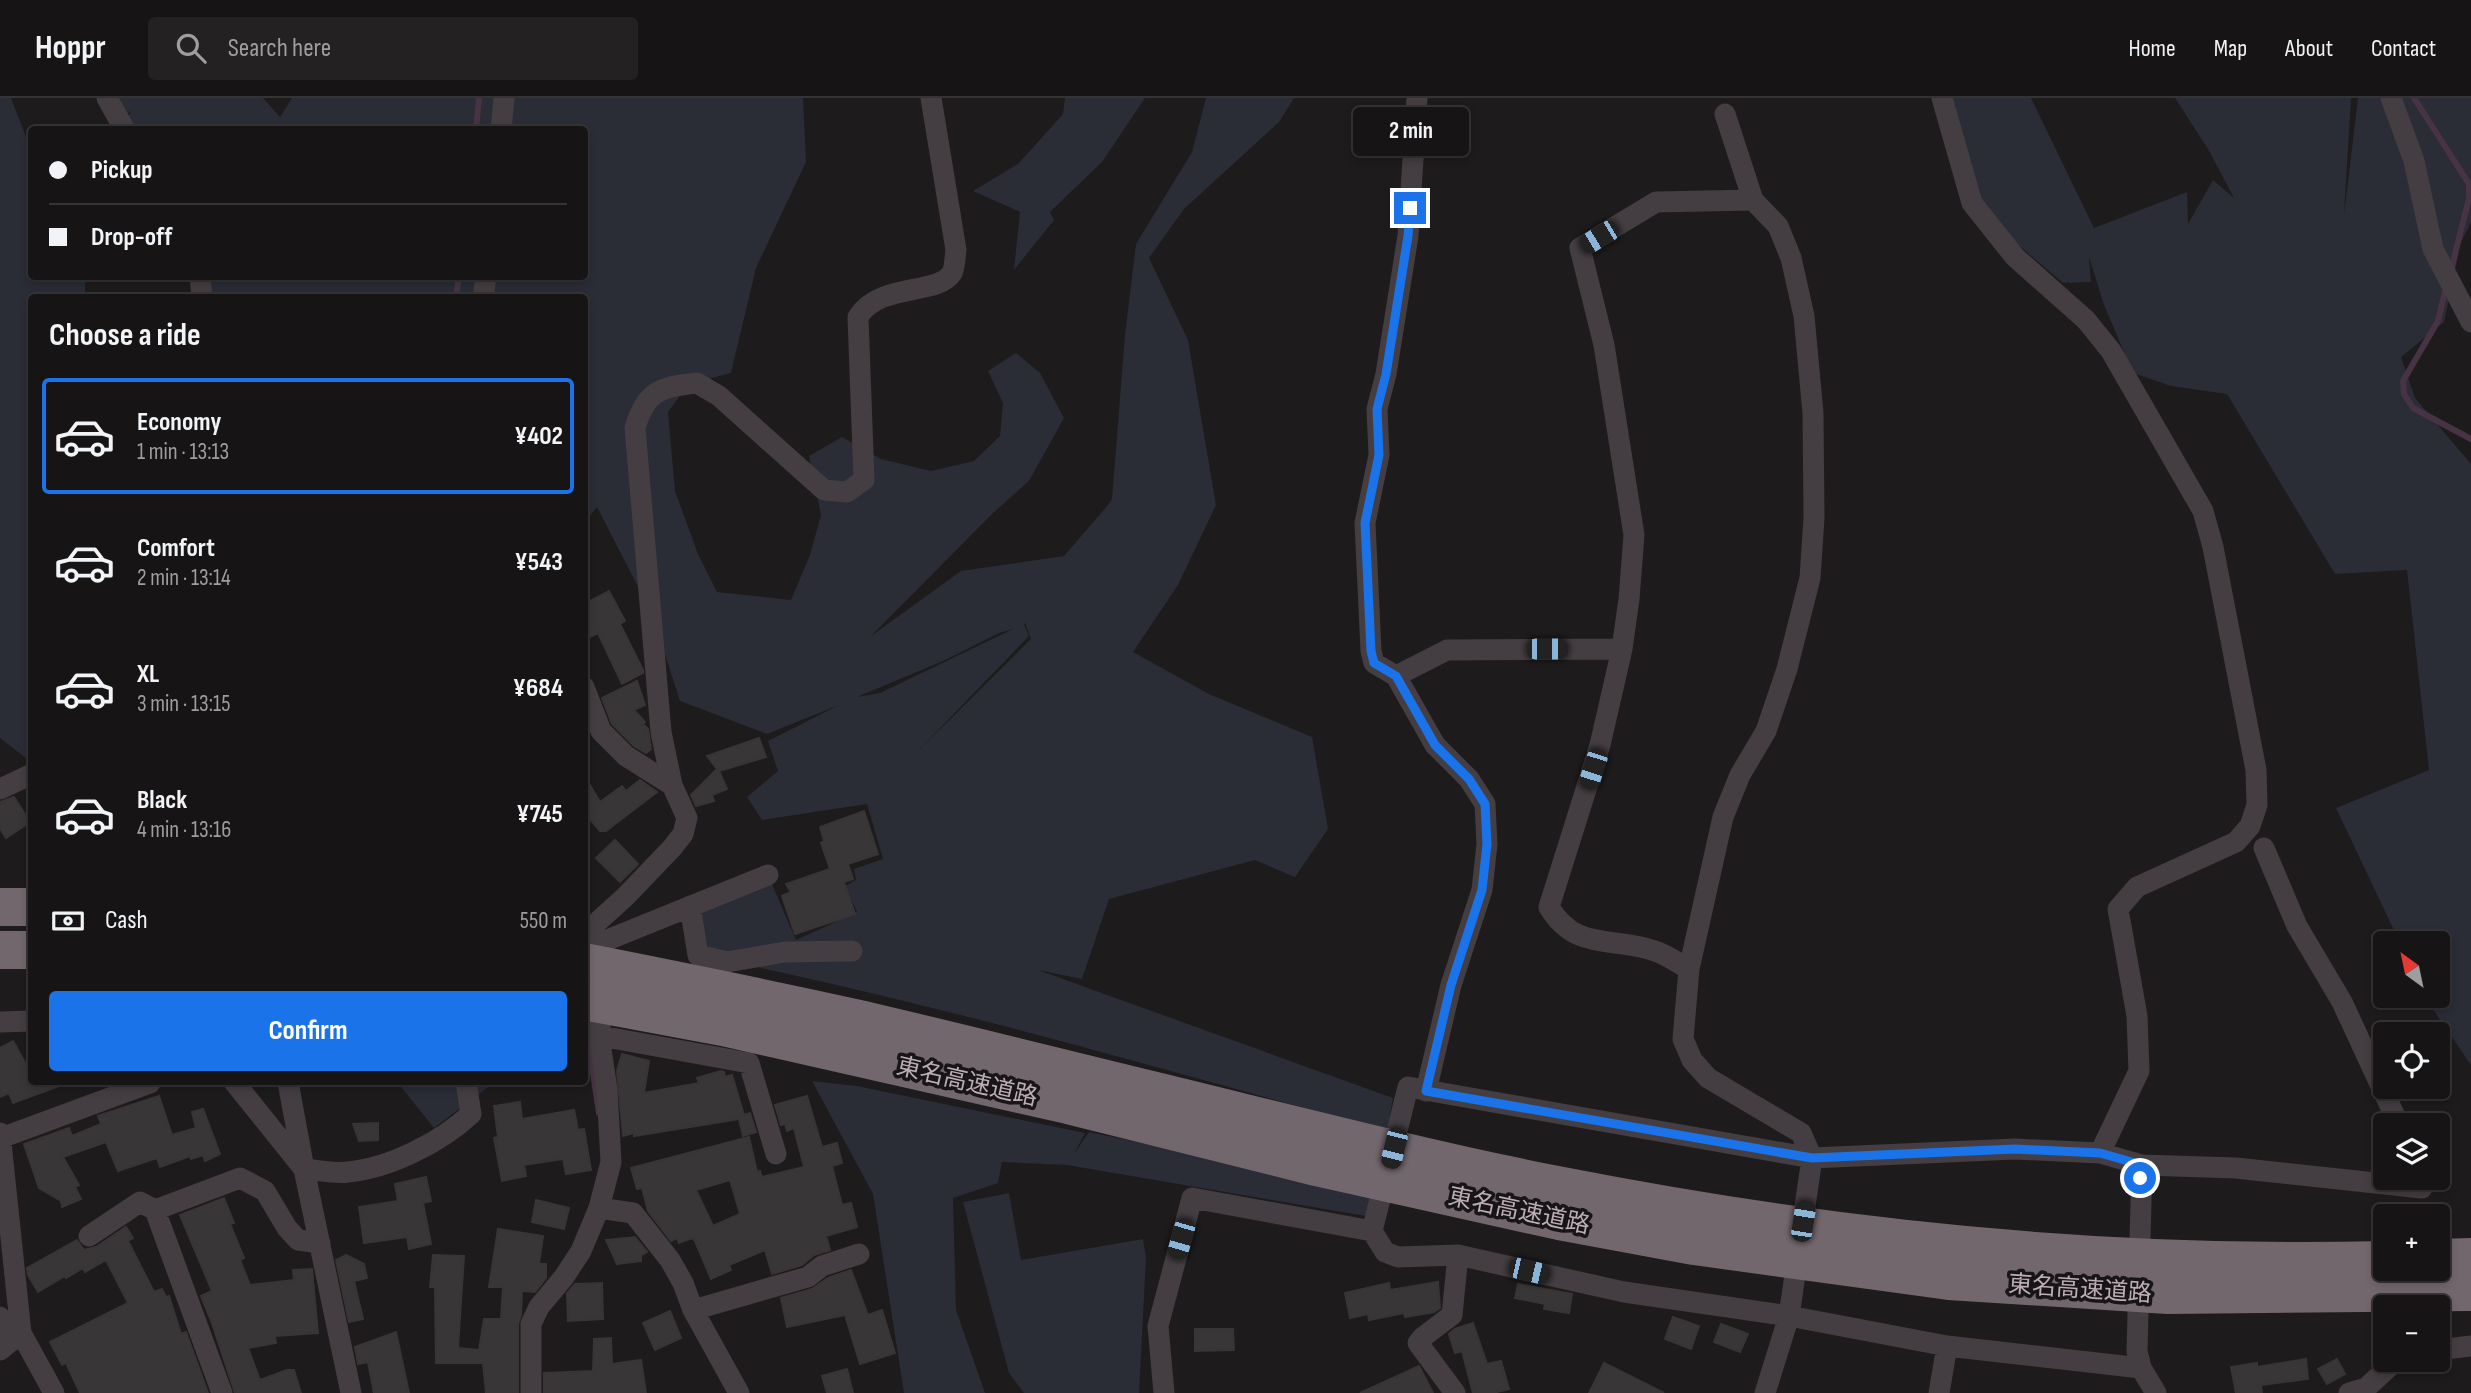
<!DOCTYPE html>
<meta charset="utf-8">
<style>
:root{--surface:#161414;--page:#232122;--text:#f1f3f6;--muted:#9e9ea0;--line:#353334;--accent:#1a73e8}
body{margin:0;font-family:"Sofia Sans Condensed","Noto Sans JP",sans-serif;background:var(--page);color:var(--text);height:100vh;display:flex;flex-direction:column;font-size:26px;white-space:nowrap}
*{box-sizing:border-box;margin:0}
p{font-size:23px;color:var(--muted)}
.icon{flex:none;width:38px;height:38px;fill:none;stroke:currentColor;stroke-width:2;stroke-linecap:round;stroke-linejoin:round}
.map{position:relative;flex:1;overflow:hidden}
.drawer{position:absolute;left:28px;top:196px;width:560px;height:791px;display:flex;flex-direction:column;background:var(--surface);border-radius:7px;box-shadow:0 4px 10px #0003,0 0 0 2px var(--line)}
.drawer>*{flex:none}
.banner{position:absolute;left:28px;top:28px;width:560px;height:154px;border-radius:7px;box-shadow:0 4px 10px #0003,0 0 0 2px var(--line);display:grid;align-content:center;height:154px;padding:0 21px;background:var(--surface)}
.needle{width:46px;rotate:327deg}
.tools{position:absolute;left:2373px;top:833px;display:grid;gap:14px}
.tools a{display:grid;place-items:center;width:77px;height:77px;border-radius:7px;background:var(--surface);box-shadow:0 4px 10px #0003,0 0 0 2px var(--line);font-size:35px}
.end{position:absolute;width:32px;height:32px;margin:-16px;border:9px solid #1a73e8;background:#fff;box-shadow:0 0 0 4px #fff}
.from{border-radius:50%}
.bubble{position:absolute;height:49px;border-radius:7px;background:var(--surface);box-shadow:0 4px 10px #0003,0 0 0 2px var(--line);font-size:23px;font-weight:700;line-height:49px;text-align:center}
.car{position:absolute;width:21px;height:42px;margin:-21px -10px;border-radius:9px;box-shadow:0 0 5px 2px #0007;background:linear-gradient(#222 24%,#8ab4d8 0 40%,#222 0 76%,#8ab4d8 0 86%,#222 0)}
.banner b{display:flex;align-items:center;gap:24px;height:66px;font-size:26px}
.banner b+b{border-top:2px solid var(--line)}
.banner i{width:18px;height:18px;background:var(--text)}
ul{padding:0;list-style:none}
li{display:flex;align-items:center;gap:21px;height:116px;margin:0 14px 10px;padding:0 7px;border:4px solid transparent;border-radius:7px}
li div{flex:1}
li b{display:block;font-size:26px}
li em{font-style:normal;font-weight:700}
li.active{border-color:var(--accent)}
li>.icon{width:63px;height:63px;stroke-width:1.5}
h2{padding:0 21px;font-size:32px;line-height:84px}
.pay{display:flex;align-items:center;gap:18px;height:77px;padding:0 21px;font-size:26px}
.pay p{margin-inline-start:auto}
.cta{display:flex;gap:14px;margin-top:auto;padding:14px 21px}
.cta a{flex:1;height:80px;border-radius:7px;background:var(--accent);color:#fff;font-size:28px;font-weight:700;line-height:80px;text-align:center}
header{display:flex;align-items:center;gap:42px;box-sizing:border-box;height:98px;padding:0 35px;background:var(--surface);border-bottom:2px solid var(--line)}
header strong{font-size:33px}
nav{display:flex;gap:38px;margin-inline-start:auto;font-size:24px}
.search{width:490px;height:63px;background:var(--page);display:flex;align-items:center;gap:18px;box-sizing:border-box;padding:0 24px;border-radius:7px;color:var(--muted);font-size:26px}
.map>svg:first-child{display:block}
</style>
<header>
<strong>Hoppr</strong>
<div class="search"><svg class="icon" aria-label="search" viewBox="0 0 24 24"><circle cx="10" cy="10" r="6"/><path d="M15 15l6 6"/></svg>Search here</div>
<nav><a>Home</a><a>Map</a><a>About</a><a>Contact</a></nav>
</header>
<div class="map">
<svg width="2471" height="1295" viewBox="0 0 2471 1295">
<rect width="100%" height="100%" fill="#1d1b1b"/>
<path fill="#2a2c36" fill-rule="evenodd" d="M0 0H11L31 52 32 178 85 179V199L32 200 31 664 0 640Z
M109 0H263L280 19 292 0H803L806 64 756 170 731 275 689 286 668 314 675 393 698 456 717 494 791 502 810 457 821 417 809 358 842 339 881 361 931 373 974 363 1000 338 1003 305 988 273 1016 255 1040 275 1064 320 1029 383 993 415 871 538 961 473 1064 458 1108 407 1112 401 1125 237 1136 146 1192 54 1206 0H1294L1279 24 1184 111 1149 160 1188 242 1216 407 1178 487 1133 554 1209 596 1312 639 1328 731 1295 779 1255 762 1109 801 1082 881 1038 872 1393 1000 1387 1033C1158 970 931 903 698 857L697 805 768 777 796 842 857 814 845 788 856 782 854 771 883 761 867 706 762 722 747 699 778 673 768 643 839 607 767 636 680 603 652 516 597 409 585 424 584 200 202 199 200 179 584 178V32L128 31 125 27 131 12 121 25ZM1025 525 1031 541 920 651 1029 538 1024 526ZM1013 531 880 595 857 599 943 563 999 535Z
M1065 0H1145L1102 64 1050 114 1054 122 1014 172 1020 114 973 93 1018 66 1063 16Z
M1935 0H2031L2094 130 2187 94 2188 126 2213 82 2234 100 2208 51 2175 0H2351L2344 117 2358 0H2471V124L2461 144 2444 224 2401 259 2415 300 2471 366V967L2424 898H2438V845H2400L2336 710 2429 672 2407 472 2335 476 2227 296 2171 288 2133 275 2104 207 2089 159 2091 184 2063 185 2002 133 1971 85Z
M812 983 857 988 1085 1035 1074 1056 1089 1034 1375 1093 1366 1118 1067 1067 1002 1064 998 1085 953 1100 956 1212 985 1295H904L873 1096Z
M397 984H495L434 1030Z
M1009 1095 1021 1162 1143 1141 1146 1160 1139 1295H1024L1009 1275 963 1104Z"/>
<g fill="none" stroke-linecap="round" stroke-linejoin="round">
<path stroke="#473344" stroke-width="6" d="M2414 0 2469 86V100L2451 172
M476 32 479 0
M2446 189 2438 223 2403 283 2404 296 2413 310 2471 341
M456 200 459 178
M589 948 599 1015"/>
</g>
<path fill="#393637" stroke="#393436" stroke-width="2" fill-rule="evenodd" d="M609 493 625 523 620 526 643 572V575L622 586 598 535 584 542V506Z
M637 583 645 607 634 612 645 624 643 626 648 631 651 651 646 655 634 648 612 626 602 600Z
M759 640 766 659 719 673 727 691 712 697 714 703 696 708 691 697 717 671 707 658Z
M584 677 600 704 622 688 626 693 640 682 657 694 606 733H600L584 714Z
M14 699 30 724 6 740 0 730V704Z
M864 713 878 756 848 766 853 781 844 784 855 816 795 836 782 798 791 794 786 786 830 771 821 745 824 743 820 729Z
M615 742 638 766 620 784 596 760Z
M13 943 32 977V984H66L67 985 13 1005 9 995 0 999V950Z
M622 956 649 963 644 995 699 985 697 980 721 973 724 974 725 979 732 977 744 1017 750 1015 756 1034 743 1038 739 1021 634 1038V1035L623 1038 617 973Z
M159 998 172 1037 196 1030 192 1014 203 1011 220 1056 205 1063 203 1057 191 1061 190 1058 160 1069 157 1060 118 1073 106 1044 63 1059 79 1087 75 1089 81 1101 62 1109 61 1103 39 1090 24 1046 69 1030 72 1038 101 1026 98 1018Z
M807 998 822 1049 837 1045 842 1065 832 1068 842 1107 851 1105 857 1129 826 1138 830 1152 814 1157 802 1167 772 1176 765 1152 729 1167 731 1172 711 1181 695 1143 692 1140 679 1145 677 1140 671 1143 648 1113 642 1090 637 1091 631 1070 749 1039 757 1074 760 1073 762 1079 804 1069 794 1030 787 1033 785 1026 781 1027 775 1007ZM730 1082 740 1116 713 1128 696 1092Z
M520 1004 522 1021 574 1012 578 1032 584 1031 591 1072 566 1076 563 1061 524 1067 526 1078 502 1083 494 1040 498 1039 494 1008Z
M378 1025V1042L359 1043 353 1026Z
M426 1079 431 1103 423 1105 431 1146 409 1151 407 1139 364 1145 359 1109 398 1103 395 1086Z
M224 1100 234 1125 230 1126 244 1160 240 1162 250 1187 294 1182 293 1172 312 1171 318 1235 275 1238 276 1245 248 1250 260 1282 287 1272H294L301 1295H235L212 1225 201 1198 212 1193 180 1117Z
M536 1102 569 1110 564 1131 532 1124Z
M126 1129 133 1140 128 1143 154 1194 162 1191 166 1199 169 1198 181 1236 186 1234 208 1295H80L66 1265 62 1267 50 1244 128 1205 106 1162 85 1174 83 1170 66 1180 65 1178 38 1194 28 1177 27 1170 77 1142 84 1152 96 1149Z
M498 1131 543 1138 539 1166H546V1180L535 1194 522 1193 521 1217 518 1226V1295H486L483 1265H436L435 1189H430L433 1157 464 1158 458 1250 479 1252 484 1221H501L503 1189H489Z
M635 1139 647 1154 641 1157V1163L617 1166 606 1142Z
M346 1157 364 1166 367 1180 354 1183 363 1221 349 1224 336 1162Z
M851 1172 868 1217 882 1212 895 1255 860 1266 845 1217 787 1229 781 1200 812 1191 828 1180Z
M1438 1184 1440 1210 1434 1214 1405 1219 1404 1215 1369 1222 1368 1216 1350 1220 1345 1195 1389 1185 1390 1192Z
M602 1185 603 1221 568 1223 567 1195 575 1186Z
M1518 1186 1572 1196 1569 1215 1544 1211 1545 1206 1515 1200Z
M670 1213 681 1240 655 1252 643 1225Z
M1673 1219 1699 1228 1691 1251 1665 1241Z
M1473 1225 1487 1266 1501 1263 1509 1291 1493 1295H1473L1462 1253 1455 1255 1449 1236 1455 1231Z
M1721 1226 1748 1236 1740 1254 1714 1244Z
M1195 1231H1233L1234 1252 1195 1253Z
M396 1234 409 1295H374L368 1264 358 1266 355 1249Z
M611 1240 612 1266 641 1262 646 1295H544V1275L593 1273 594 1241Z
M2306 1261 2308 1281 2261 1287 2262 1295H2236L2231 1269 2257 1265V1269Z
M2337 1261 2345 1276 2327 1286 2318 1271Z
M1604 1265 1664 1295H1589Z
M1419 1268 1433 1295H1360Z
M847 1271 853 1295H827L822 1278Z"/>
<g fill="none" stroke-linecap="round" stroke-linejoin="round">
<path stroke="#443d41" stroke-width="21" d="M107 0 125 32
M1417 0 1408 138 1386 276 1377 311 1379 357 1365 425 1371 553 1374 565 1396 578 1435 647 1469 681 1485 706 1487 746 1482 792 1451 887 1426 993
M1942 0 1972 105 2015 159 2086 222 2111 253 2203 413 2213 449 2256 672 2257 707 2250 728 2236 744 2137 789 2118 811 2137 918 2139 973 2100 1055
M2391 0 2414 63 2433 151 2471 224
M1725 16 1753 102 1778 128 1791 160 1804 218 1813 315 1814 420 1810 480 1787 571 1766 633 1740 677 1723 719 1689 871 1683 941 1692 962 1708 980 1801 1035 1812 1060 1789 1218 1765 1295
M501 32 504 0
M200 178 202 200
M483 200 486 178
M1396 578 1447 552 1622 551
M584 589 601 633 626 658 672 687
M0 691 32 676
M2264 750 2297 828 2342 904 2399 1027
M690 808 698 857 727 864 785 854 852 853
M584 836 625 799 672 750 683 736 687 720 672 687 661 634 635 330C646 292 661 289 697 285L719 298 824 392 847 394 864 382 858 219C880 184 937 198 952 175 955 169 955 158 956 152L931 0
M585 851 768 777
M1689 871C1678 865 1667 857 1655 853 1612 838 1576 854 1549 809L1600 647 1622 551 1629 501 1634 437 1604 247 1580 150 1656 104 1753 102
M0 924 32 923
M584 935 749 965 776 1056
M234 984 304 1071C318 1072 334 1076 348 1074 390 1070 441 1044 471 1016L466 984
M288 984 304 1071 351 1295
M0 1035 21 1235 0 1252
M1 1040 150 985
M2142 1067 2137 1253 2141 1270 2156 1295
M599 1110 633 1115 670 1162 683 1185 693 1212 739 1295
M1372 1133 1408 989 1812 1060 2015 1051 2100 1055 2142 1067 2236 1070 2422 1090 2419 1080
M89 1138 140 1104 155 1112
M693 1212 808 1179 822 1168 859 1156
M0 1219 11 1243
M21 1235 54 1295
M2438 1252 2471 1248
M222 1295 155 1112 240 1080 265 1093 287 1130 298 1142 320 1145
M531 1295V1226L539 1209 564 1179 581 1153 599 1110 611 1064 607 991 599 938 601 921 595 898
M1164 1295 1158 1228 1192 1100 1372 1133 1385 1154 1398 1159 1458 1157 1624 1194 1789 1218 1947 1248 2141 1270
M1455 1295 1418 1245 1423 1239 1452 1217 1458 1157
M1939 1295 1947 1248
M2349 1295 2366 1290 2390 1268 2401 1262"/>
<path stroke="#73676e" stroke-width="38" d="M0 809H32
M0 852H32
M584 864C675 882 765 900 855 920 959 944 1064 971 1168 996 1299 1028 1430 1062 1562 1088 1832 1141 2110 1169 2385 1162
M584 903 723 929 1068 1007 1316 1069 1559 1123 1694 1148 1949 1183 2168 1197 2471 1194
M2438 1160 2471 1159"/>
</g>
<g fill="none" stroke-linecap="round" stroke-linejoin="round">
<path stroke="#1a73e8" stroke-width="9" d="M1410 110 1408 138 1386 276 1377 311 1379 357 1365 425 1371 553 1374 565 1396 578 1435 647 1469 681 1485 706 1487 746 1482 792 1451 887 1426 993 1812 1060 2015 1051 2100 1055 2142 1067 2140 1080"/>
</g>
<g text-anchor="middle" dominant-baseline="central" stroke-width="7" stroke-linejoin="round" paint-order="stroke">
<g font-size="24" fill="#bdadb7" stroke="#181516">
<text transform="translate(967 984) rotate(13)">東名高速道路</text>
<text transform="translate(1519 1113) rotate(12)">東名高速道路</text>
<text transform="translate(2080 1191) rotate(4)">東名高速道路</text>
</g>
</g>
</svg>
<div class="tools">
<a><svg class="needle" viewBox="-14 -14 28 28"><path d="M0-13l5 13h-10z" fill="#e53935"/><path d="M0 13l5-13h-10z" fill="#9e9ea0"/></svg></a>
<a><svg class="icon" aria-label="locate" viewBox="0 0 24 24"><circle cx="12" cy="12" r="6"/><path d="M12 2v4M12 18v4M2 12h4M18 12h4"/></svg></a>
<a><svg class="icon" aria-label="layers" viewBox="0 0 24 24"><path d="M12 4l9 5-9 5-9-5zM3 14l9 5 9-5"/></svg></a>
<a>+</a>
<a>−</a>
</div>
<i class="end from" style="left:2140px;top:1080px"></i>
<i class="end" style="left:1410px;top:110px"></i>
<div class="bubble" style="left:1353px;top:9px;width:116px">2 min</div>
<i class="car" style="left:1599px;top:139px;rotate:239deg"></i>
<i class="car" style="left:1547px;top:551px;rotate:90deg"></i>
<i class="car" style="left:1593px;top:671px;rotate:198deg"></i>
<i class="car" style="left:1394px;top:1050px;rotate:194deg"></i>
<i class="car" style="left:1803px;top:1123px;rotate:9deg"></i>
<i class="car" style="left:1181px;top:1141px;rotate:196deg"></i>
<i class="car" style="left:1529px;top:1173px;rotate:103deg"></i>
<div class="banner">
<b><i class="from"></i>Pickup</b>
<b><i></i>Drop-off</b>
</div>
<section class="drawer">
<h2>Choose a ride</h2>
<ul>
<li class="active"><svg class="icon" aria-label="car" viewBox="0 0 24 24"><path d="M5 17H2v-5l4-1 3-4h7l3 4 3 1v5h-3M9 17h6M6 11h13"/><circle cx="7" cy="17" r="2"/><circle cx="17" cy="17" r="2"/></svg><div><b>Economy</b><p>1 min · 13:13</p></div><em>¥402</em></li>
<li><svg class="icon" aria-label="car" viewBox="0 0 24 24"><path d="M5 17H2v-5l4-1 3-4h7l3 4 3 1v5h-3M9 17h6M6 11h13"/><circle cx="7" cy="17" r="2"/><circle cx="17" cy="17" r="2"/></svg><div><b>Comfort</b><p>2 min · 13:14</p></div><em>¥543</em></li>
<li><svg class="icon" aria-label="car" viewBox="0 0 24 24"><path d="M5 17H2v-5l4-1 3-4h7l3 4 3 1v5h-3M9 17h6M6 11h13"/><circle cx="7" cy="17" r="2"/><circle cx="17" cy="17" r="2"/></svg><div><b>XL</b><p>3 min · 13:15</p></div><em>¥684</em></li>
<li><svg class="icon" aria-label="car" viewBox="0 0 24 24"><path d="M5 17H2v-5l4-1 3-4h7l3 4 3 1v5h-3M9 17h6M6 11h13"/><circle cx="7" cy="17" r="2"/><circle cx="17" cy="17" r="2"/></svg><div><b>Black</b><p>4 min · 13:16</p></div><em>¥745</em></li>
</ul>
<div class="pay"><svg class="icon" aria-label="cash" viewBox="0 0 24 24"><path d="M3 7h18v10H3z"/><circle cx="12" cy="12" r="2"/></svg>Cash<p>550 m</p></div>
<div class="cta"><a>Confirm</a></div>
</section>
</div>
